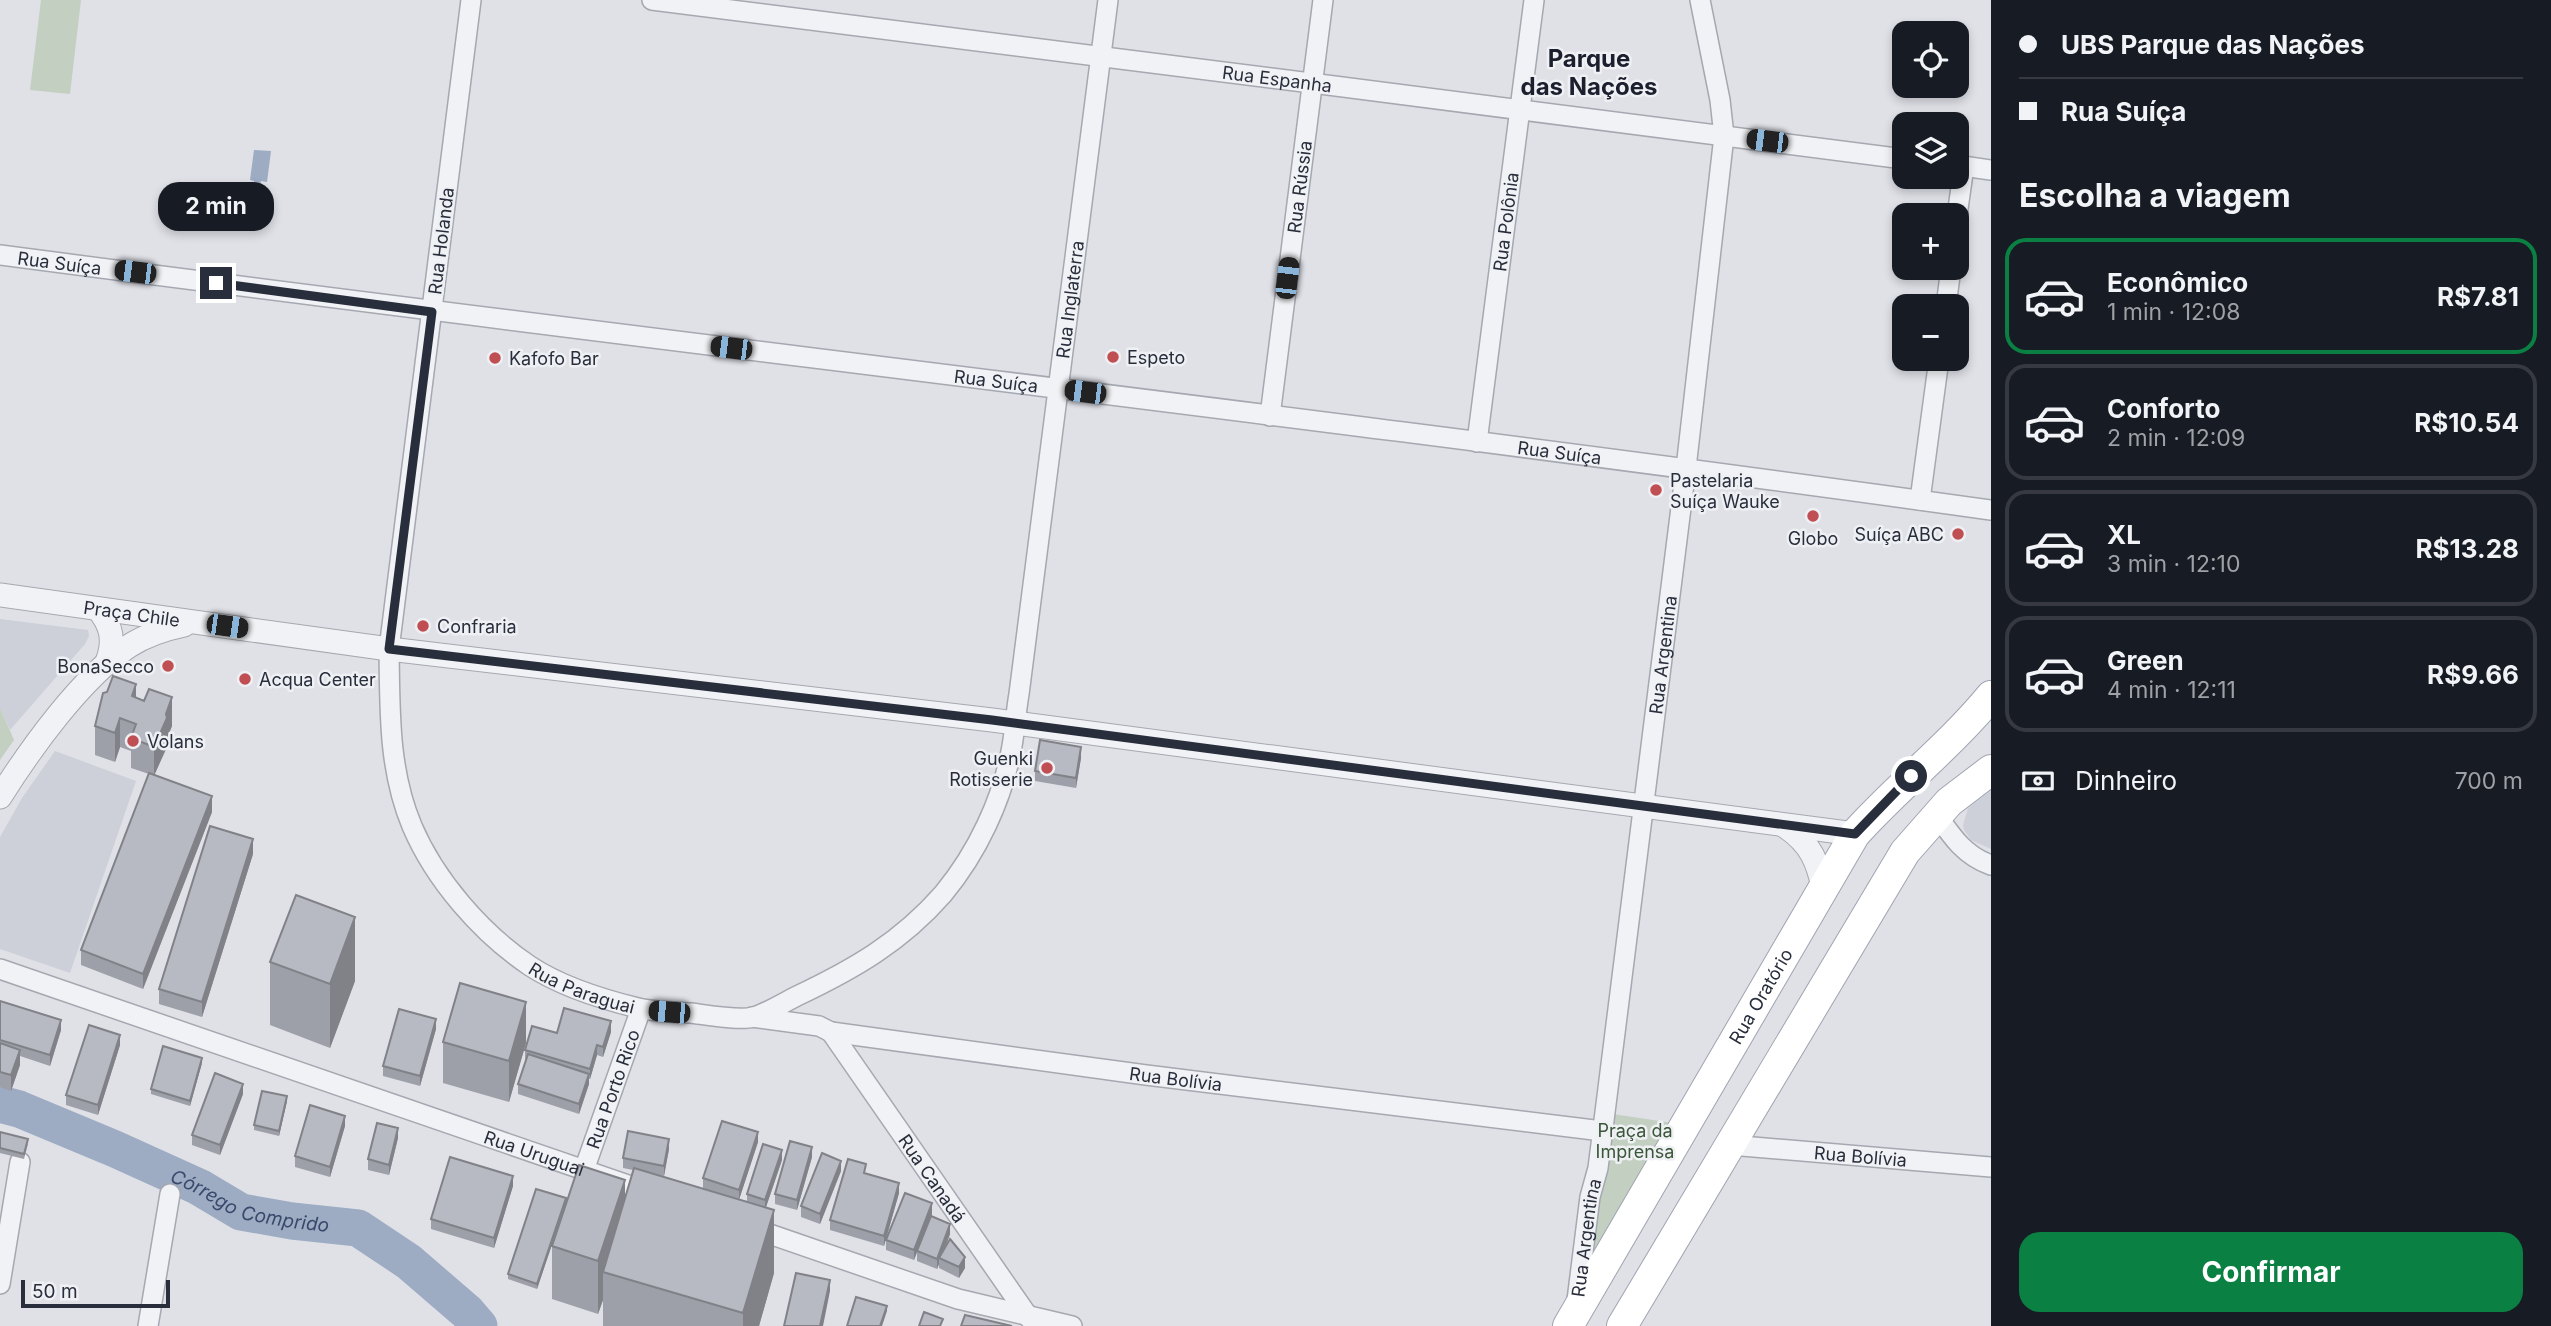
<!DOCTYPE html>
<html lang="pt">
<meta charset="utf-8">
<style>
:root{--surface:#171b24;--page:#242831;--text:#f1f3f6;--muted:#9ea1a6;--line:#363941;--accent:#0b8043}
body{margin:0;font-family:Inter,sans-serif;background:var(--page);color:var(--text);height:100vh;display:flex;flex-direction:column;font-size:26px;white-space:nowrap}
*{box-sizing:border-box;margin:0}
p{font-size:23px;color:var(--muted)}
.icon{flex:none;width:38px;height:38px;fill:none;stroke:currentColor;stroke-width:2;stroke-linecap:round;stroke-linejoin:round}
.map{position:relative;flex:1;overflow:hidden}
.drawer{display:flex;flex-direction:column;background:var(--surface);width:560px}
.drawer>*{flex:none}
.hud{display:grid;align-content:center;height:154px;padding:0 28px;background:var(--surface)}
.controls{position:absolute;left:1892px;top:21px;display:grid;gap:14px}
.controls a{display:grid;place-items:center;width:77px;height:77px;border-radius:14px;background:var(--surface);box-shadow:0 4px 10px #0003;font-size:35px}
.scale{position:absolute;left:21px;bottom:18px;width:149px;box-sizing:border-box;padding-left:7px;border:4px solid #292e3c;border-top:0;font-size:19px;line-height:24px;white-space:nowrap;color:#292e3c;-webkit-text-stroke:5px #eef0f4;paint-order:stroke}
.end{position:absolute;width:32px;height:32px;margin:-16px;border:9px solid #292e3c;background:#fff;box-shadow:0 0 0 4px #fff}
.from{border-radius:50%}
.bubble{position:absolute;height:49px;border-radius:21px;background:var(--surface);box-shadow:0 4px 10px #0003;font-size:23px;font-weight:700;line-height:49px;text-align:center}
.car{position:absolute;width:21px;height:42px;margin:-21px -10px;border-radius:9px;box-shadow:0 0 5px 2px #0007;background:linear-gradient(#222 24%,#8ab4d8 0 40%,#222 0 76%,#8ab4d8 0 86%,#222 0)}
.hud b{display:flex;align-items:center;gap:24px;height:66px;font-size:26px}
.hud b+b{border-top:2px solid var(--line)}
.hud i{width:18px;height:18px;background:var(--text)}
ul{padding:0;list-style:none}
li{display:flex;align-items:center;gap:21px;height:116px;margin:0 14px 10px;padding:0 14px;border:4px solid var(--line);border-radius:21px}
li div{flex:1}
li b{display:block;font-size:26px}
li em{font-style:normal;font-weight:700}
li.active{border-color:var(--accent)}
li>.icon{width:63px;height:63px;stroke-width:1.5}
h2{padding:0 28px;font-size:32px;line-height:84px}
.pay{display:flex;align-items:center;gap:18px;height:77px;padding:0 28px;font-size:26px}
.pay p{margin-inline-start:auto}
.cta{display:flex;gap:14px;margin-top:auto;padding:14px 28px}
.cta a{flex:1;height:80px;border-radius:21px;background:var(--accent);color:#fff;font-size:28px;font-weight:700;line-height:80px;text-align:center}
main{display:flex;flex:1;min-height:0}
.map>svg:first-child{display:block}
</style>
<main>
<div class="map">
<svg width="1991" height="1326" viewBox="0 0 1991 1326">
<rect width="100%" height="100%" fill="#dfe1e7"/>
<path fill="#cdd0d8" d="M0 619 88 630 89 636 85 644 10 730 0 708Z
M55 751 136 781 70 973 0 949V837L22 798Z
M1991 790V849L1971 840 1964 830 1963 825 1968 808Z"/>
<path fill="#c3d0c1" d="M41 0H81L70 94 30 90Z
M0 708 14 740 0 760Z
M1613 1114 1673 1123 1589 1264Z"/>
<path fill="#9dabc3" d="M254 150 271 151 267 182 261 181 260 187H254V181L250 180Z"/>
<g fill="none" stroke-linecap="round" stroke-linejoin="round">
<path stroke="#9dabc3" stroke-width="37" id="s1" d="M0 1104 19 1109 115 1149 199 1187 241 1212 292 1221 358 1228 409 1262 467 1312 479 1326"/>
<g stroke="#a5a8b0" stroke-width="22">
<g id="minor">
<path id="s2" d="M471 0 389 649C390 709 388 769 412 826 435 880 481 933 530 966 562 987 601 999 638 1008 655 1012 674 1012 691 1013 707 1015 740 1021 754 1017 769 1012 783 1003 797 996 854 969 901 942 943 894 977 853 1003 799 1012 746 1015 729 1016 711 1019 694L1108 0"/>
<path id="s3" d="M652 0C1069 51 1487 106 1904 159"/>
<path d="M1956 165 1991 170"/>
<path d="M1956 223 1964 166"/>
<path id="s4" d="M0 255C663 342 1328 418 1991 510"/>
<path d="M1946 306 1951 268"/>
<path id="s5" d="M1270 416 1323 0"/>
<path id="s6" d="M1477 442 1534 0"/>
<path d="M1920 500 1939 359"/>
<path d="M1937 815C1952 837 1965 856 1991 865"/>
<path id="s7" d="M0 969 651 1193"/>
<path id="s8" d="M752 1017 819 1026 831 1032 1146 1075 1602 1131"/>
<path id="s9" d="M831 1032 1030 1319"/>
<path id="s10" d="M1730 1145 1991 1167"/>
<path id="s11" d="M584 1170 641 1009"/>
<path d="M749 1227 958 1299 1072 1326"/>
<path d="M0 1284 20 1162"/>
<path id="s12" d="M1577 1300 1590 1197 1598 1168 1686 468 1724 136 1720 100 1700 0"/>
<path d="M148 1326 170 1194"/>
</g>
</g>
<g stroke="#a5a8b0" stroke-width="25">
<g id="tertiary">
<path id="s13" d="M0 595 389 649 992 720 1855 834"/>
<path d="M98 609C112 626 115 641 107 662"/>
<path d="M0 797C31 748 81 678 129 646 146 635 165 629 184 625"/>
<path d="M1786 827C1811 844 1818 862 1824 891"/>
</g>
</g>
<g stroke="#9fa4b1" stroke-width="32">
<g id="primary">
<path id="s14" d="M1568 1326 1855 834C1898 786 1950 746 1991 696"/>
<path d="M1622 1326 1905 852 1949 802 1991 770"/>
</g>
</g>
<use href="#minor" stroke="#f1f2f5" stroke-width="19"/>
<use href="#tertiary" stroke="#f1f2f5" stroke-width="23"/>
<use href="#primary" stroke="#fff" stroke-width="30"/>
</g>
<path fill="#9da0a8" d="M136 698 172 726 167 738V747L154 774 212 812 143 989 81 965V950L149 774 131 768V751L120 747 115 762 95 755V726Z
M1081 758 1076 788 1035 781V771Z
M253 854 202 1017 159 1004V989Z
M270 962 355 981 330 1048 270 1025Z
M0 1001 61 1030 50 1066 20 1056V1065L11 1091 0 1087Z
M436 1029 420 1086 383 1076V1066Z
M611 1032 603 1057 597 1055 590 1079H589V1084L579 1114 518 1094V1084L526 1060H525V1050L557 1033Z
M443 1042 526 1043 509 1102 443 1083Z
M120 1045 98 1115 66 1105V1095Z
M202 1063 190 1106 151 1094V1089Z
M243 1094 220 1155 192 1145V1135Z
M287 1101 279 1136 254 1130V1125Z
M345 1126 330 1177 295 1167V1156Z
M0 1132 28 1144 24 1159 0 1153Z
M398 1138 389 1175 368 1170V1159Z
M758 1142 739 1199 747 1201V1194L782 1160 766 1207 774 1273 759 1326H603V1300L598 1314 552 1299V1246L625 1196 633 1170 623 1168V1158L669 1149 664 1176 655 1174 721 1194 703 1188V1178Z
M812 1157 797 1210 775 1204V1194Z
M841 1171 820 1224 801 1217V1206Z
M866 1173 899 1193 884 1246 830 1230V1220Z
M513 1186 494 1248 431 1229V1219Z
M566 1203 537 1289 508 1279V1274Z
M932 1214 931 1216 950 1234 945 1248 965 1268 959 1278 939 1268V1264L937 1269 917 1261V1253L914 1260 886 1250V1240Z"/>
<path fill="#808288" d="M136 684V713L132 696Z
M172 697V726L167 738V747L154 776V747Z
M120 718V747L115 762V733Z
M1081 747V758L1076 788V778Z
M212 796V812L143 989V974Z
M253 839V854L202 1017V1002Z
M355 917V981L330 1048V984Z
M526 1002V1043L509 1102V1061Z
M436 1019V1029L420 1086V1076Z
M61 1020V1030L50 1066V1055Z
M611 1021V1032L603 1057V1047Z
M120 1035V1045L98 1115V1105Z
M597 1045V1055L590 1079V1069Z
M20 1050V1065L11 1091V1075Z
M202 1058V1063L190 1106V1101Z
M589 1074V1084L579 1114V1104Z
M243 1084V1094L220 1155V1145Z
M287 1096V1101L279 1136V1131Z
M345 1116V1126L330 1177V1167Z
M398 1128V1138L389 1175V1165Z
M758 1132V1142L739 1200V1190Z
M669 1139V1149L664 1176V1166Z
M812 1147V1157L797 1210V1200Z
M782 1150V1160L765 1210V1200Z
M841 1161V1171L820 1224V1214Z
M513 1176V1186L494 1248V1238Z
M625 1180V1233L603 1272V1300L598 1314V1261Z
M899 1183V1193L884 1246V1236Z
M566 1198V1203L537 1289V1284Z
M932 1203V1214L917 1251 914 1260V1250Z
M774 1210V1273L759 1326H743V1313Z
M950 1224V1234L941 1259 939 1258V1264L937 1269V1259Z
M965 1257V1268L959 1278V1267Z
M830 1280V1291L823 1326H820Z
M887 1306V1311L882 1326H880Z"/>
<path fill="#b7bac3" stroke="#808288" stroke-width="2" d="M113 676 136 684 132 696 144 701 149 689 172 697 166 714 167 718 154 747 131 738 136 724 120 718 115 733 95 726 103 693 107 692Z
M1040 740 1081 747 1076 778 1035 771Z
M149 773 212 796 143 974 81 950Z
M210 826 253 839 202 1002 159 989Z
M296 895 355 917 330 984 270 962Z
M460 983 526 1002 509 1061 443 1042Z
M0 1001 61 1020 50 1055 0 1040Z
M564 1008 611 1021 603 1047 597 1045 590 1069 525 1050 532 1026 557 1033Z
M399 1009 436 1019 420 1076 383 1066Z
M89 1025 120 1035 98 1105 66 1095Z
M0 1043 20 1050 11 1075 0 1072Z
M163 1046 202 1058 190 1101 151 1089Z
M528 1054 589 1074 579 1104 518 1084Z
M215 1073 243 1084 220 1145 192 1135Z
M262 1091 287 1096 279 1131 254 1125Z
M310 1105 345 1116 330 1167 295 1156Z
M722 1121 758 1132 739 1190 703 1178Z
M377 1123 398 1128 389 1165 368 1159Z
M628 1131 669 1139 664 1166 623 1158Z
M0 1132 28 1139 24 1154 0 1148Z
M790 1141 812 1147 797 1200 775 1194Z
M763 1144 782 1150 765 1200 747 1194Z
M822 1153 841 1161 820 1214 801 1206Z
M450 1157 513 1176 494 1238 431 1219Z
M848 1159 866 1164 864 1173 899 1183 884 1236 830 1220Z
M579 1165 625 1180 598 1261 552 1246Z
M634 1168 774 1210 743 1313 603 1272Z
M536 1189 566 1198 537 1284 508 1274Z
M905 1193 932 1203 914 1250 886 1240Z
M931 1216 950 1224 937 1259 917 1251Z
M950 1239 965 1257 959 1267 939 1258Z
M796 1273 830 1280 820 1326H784Z
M856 1297 887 1306 880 1326H847Z
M924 1312 943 1319 940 1326H919Z
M965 1315 1012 1326H961Z"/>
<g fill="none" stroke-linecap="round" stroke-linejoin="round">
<path stroke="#292e3c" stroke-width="9" d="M216 283 432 312 389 649 992 720 1855 834 1911 776"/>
</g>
<g fill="#c04f53" stroke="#eef0f4" stroke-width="2.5">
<circle cx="1113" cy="357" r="7"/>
<circle cx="495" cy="358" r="7"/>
<circle cx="1656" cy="490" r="7"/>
<circle cx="1813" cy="516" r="7"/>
<circle cx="1958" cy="534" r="7"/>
<circle cx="423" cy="626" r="7"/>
<circle cx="168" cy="666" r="7"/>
<circle cx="245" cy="679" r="7"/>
<circle cx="133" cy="741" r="7"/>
<circle cx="1047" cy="768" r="7"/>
</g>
<g text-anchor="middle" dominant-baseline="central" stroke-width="5" stroke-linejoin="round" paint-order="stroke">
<g font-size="18" fill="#292e3c" stroke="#eef0f4">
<text stroke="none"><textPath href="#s3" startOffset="630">Rua Espanha</textPath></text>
<text stroke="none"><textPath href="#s5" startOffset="231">Rua Rússia</textPath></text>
<text stroke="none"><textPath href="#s6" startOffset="222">Rua Polônia</textPath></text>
<text transform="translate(441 241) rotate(-83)">Rua Holanda</text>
<text stroke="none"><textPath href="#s4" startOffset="60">Rua Suíça</textPath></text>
<text stroke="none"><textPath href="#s2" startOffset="2095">Rua Inglaterra</textPath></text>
<text stroke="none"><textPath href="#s4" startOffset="1004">Rua Suíça</textPath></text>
<text stroke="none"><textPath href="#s4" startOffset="1572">Rua Suíça</textPath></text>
<text stroke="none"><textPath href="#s13" startOffset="133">Praça Chile</textPath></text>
<text stroke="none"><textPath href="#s12" startOffset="651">Rua Argentina</textPath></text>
<text stroke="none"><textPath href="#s2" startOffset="1076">Rua Paraguai</textPath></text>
<text stroke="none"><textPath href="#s14" startOffset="382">Rua Oratório</textPath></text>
<text stroke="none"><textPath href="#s8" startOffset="429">Rua Bolívia</textPath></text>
<text stroke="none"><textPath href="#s11" startOffset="86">Rua Porto Rico</textPath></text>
<text stroke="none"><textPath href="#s7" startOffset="565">Rua Uruguai</textPath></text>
<text stroke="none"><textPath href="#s10" startOffset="131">Rua Bolívia</textPath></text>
<text stroke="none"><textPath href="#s9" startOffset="178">Rua Canadá</textPath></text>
<text stroke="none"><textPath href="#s12" startOffset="63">Rua Argentina</textPath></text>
</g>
<g font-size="18" fill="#292e3c" stroke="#eef0f4" text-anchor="start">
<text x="1127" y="357">Espeto</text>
<text x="509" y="358">Kafofo Bar</text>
<text x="1670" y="480">Pastelaria<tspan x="1670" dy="21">Suíça Wauke</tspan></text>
<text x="1944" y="534" text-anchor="end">Suíça ABC</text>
<text x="1813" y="538" text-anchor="middle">Globo</text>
<text x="437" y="626">Confraria</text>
<text x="154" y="666" text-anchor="end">BonaSecco</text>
<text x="259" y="679">Acqua Center</text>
<text x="147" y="741">Volans</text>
<text x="1033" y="758" text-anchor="end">Guenki<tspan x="1033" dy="21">Rotisserie</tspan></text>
</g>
<g font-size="18" fill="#3a5638" stroke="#eef0f4">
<text x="1635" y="1130">Praça da<tspan x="1635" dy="21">Imprensa</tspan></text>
</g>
<g font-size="19" font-style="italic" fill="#38496c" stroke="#eef0f4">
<text stroke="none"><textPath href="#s1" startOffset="270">Córrego Comprido</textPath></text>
</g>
<g font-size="24" font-weight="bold" fill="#1c1f2d" stroke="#eef0f4">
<text x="1589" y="58">Parque<tspan x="1589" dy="28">das Nações</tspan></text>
</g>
</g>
</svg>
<div class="controls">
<a><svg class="icon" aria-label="locate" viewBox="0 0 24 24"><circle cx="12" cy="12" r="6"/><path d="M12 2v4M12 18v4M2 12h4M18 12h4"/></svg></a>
<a><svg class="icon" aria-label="layers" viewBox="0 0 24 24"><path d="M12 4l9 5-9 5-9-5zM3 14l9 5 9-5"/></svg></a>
<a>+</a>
<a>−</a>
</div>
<div class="scale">50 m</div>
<i class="end from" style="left:1911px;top:776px"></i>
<i class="end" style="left:216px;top:283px"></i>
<div class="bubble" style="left:158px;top:182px;width:116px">2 min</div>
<i class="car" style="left:1767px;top:141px;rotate:277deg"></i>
<i class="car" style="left:135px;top:272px;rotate:277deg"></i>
<i class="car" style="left:1287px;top:278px;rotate:7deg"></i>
<i class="car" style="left:731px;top:348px;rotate:277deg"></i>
<i class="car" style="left:1085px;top:392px;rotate:277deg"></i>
<i class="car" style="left:227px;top:626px;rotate:98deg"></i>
<i class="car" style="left:669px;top:1012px;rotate:275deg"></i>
</div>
<section class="drawer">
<div class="hud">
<b><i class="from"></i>UBS Parque das Nações</b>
<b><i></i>Rua Suíça</b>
</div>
<h2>Escolha a viagem</h2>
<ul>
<li class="active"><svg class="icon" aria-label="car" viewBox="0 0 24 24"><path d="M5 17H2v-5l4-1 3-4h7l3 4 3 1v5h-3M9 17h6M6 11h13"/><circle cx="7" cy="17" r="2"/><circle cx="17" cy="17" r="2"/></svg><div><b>Econômico</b><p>1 min · 12:08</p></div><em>R$7.81</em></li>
<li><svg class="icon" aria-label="car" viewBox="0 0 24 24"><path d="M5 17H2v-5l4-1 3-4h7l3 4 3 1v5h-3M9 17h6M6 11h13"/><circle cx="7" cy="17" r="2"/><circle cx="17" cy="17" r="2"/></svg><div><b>Conforto</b><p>2 min · 12:09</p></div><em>R$10.54</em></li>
<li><svg class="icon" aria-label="car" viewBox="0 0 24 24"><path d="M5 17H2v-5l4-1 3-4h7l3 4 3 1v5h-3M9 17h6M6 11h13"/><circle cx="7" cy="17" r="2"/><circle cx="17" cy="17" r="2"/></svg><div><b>XL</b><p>3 min · 12:10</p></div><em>R$13.28</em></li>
<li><svg class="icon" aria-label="car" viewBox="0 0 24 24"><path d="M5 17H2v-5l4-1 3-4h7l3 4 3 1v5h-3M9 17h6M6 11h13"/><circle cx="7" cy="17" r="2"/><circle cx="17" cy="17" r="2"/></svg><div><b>Green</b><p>4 min · 12:11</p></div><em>R$9.66</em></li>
</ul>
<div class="pay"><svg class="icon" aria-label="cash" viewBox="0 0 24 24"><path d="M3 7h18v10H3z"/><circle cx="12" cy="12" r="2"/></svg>Dinheiro<p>700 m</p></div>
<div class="cta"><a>Confirmar</a></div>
</section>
</main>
